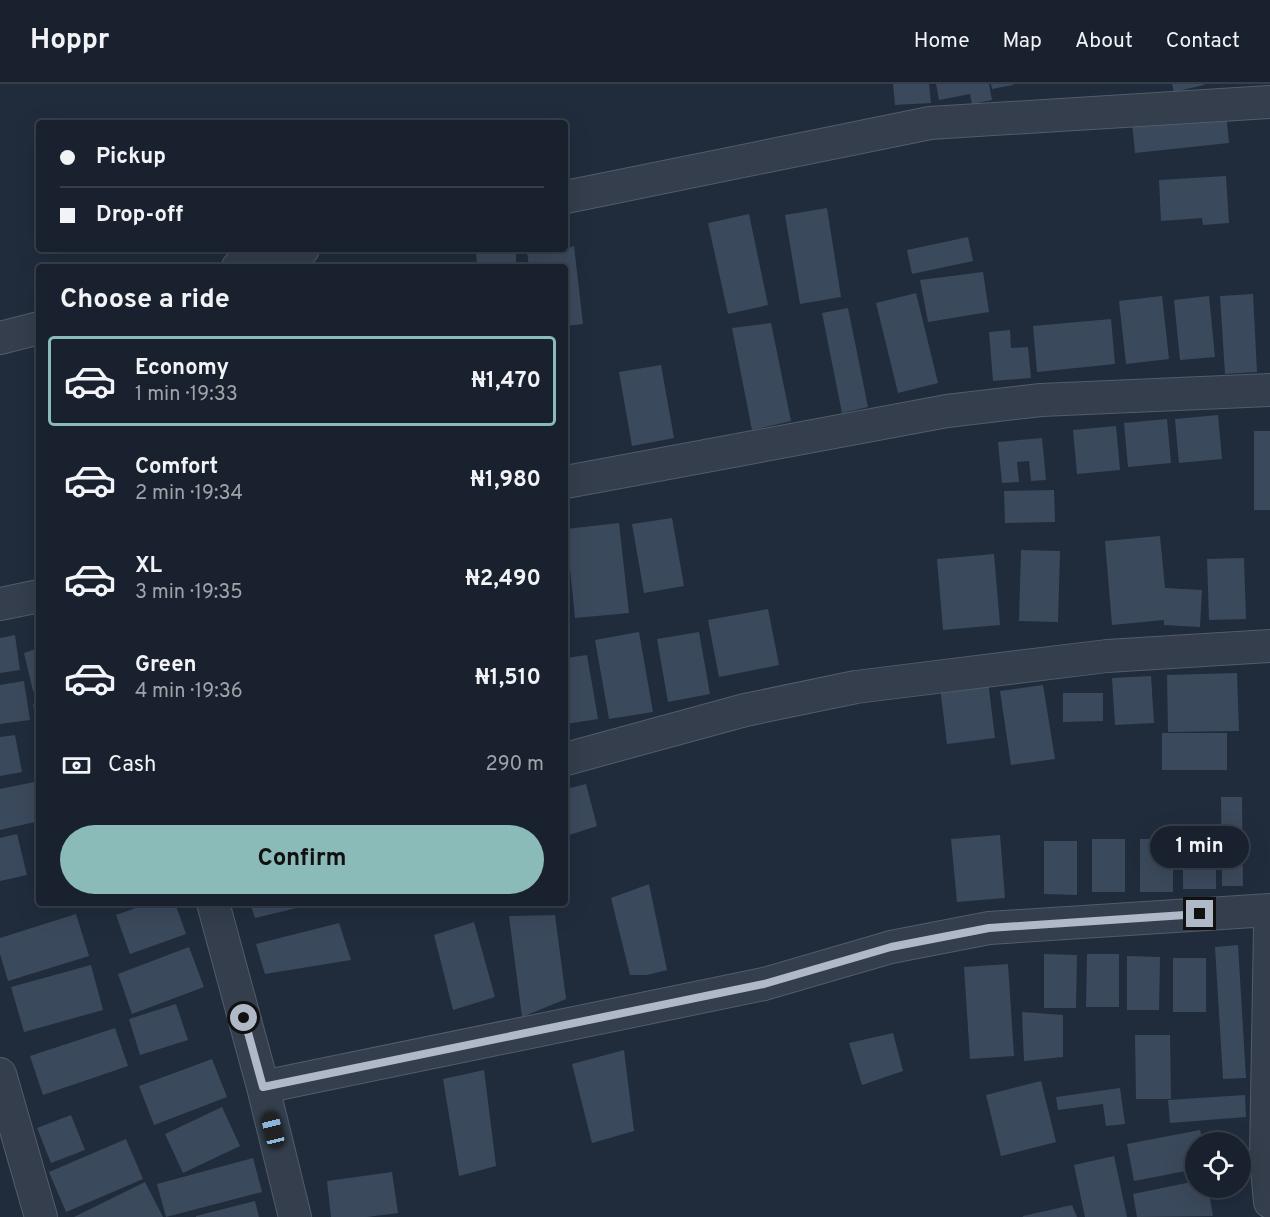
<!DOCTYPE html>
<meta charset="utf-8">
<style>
:root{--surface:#18212d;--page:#212935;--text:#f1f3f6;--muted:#9fa3aa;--line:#363e49;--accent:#8bbbb9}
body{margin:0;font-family:Overpass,sans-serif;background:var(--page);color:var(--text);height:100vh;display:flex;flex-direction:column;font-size:22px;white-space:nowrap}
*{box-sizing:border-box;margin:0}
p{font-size:20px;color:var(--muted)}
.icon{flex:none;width:33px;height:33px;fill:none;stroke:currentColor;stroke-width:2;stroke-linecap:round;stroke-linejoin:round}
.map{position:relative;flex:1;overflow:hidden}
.details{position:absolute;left:36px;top:180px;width:532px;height:642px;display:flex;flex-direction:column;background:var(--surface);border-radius:6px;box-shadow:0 6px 24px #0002,0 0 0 2px var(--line)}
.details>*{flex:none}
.banner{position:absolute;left:36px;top:36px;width:532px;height:132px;border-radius:6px;box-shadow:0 6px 24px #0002,0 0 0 2px var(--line);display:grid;align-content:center;height:132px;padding:0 24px;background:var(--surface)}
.controls{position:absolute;left:1185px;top:1048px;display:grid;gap:12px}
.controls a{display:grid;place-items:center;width:66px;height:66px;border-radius:50%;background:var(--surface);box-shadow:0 6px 24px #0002,0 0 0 2px var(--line);font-size:30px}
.end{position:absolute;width:27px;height:27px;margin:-14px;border:8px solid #afb9c8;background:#111;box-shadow:0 0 0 3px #111}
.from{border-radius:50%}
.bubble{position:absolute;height:42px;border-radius:21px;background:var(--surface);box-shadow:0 6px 24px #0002,0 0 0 2px var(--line);font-size:20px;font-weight:700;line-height:42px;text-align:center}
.car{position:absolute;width:18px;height:36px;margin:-18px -9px;border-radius:8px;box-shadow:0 0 4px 2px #0007;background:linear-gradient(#222 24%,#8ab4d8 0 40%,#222 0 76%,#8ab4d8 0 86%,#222 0)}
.banner b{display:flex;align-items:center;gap:21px;height:57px;font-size:22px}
.banner b+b{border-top:2px solid var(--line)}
.banner i{width:15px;height:15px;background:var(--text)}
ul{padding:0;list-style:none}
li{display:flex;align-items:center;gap:18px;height:90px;margin:0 12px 9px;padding:0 12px;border:3px solid transparent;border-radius:6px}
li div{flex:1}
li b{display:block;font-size:22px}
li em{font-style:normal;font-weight:700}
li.active{border-color:var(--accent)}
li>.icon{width:54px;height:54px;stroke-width:1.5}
h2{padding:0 24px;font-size:27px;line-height:72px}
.pay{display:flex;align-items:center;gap:15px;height:66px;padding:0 24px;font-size:22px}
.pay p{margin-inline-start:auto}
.cta{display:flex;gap:12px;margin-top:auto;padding:12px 24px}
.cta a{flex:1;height:69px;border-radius:36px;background:var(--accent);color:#111;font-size:24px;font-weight:700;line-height:69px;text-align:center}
header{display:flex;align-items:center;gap:36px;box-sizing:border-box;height:84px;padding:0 30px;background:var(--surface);border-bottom:2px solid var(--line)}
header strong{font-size:28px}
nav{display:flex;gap:33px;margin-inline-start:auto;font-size:21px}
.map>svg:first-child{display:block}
</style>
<header>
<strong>Hoppr</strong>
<nav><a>Home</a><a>Map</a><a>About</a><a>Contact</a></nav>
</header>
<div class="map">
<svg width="1270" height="1133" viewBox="0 0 1270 1133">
<rect width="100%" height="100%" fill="#202c3c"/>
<path fill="#3b495c" d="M893 0H929L931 19 895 21Z
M936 0H989L992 16 972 20 970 10 939 16Z
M991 0H1013V1L992 5Z
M1172 0H1204V1L1174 8Z
M1225 19 1229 59 1135 69 1131 28Z
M1226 92 1229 139 1203 141 1202 134 1161 137 1159 96Z
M827 124 841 213 800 220 785 131Z
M749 130 768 221 728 230 708 139Z
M968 153 973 177 912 190 907 166Z
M574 162 583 240 566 242V183H529L527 167 566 165Z
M476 167 516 169V183H477Z
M983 188 989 228 928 238 920 196Z
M916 209 938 299 898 309 876 219Z
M1253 210 1257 288 1225 290 1220 212Z
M1162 212 1169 275 1126 280 1119 217Z
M1209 212 1215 273 1180 276 1174 216Z
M848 224 868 323 842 329 822 229Z
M1111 235 1115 280 1037 288 1033 242Z
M771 239 791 337 752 346 732 244Z
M1010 246 1011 264 1028 263 1031 294 993 297 989 248Z
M661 281 674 354 632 362 619 288Z
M1218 331 1222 375 1179 379 1175 335Z
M1167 335 1171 379 1128 383 1124 339Z
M1116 342 1120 386 1077 390 1073 346Z
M1254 347H1270V426H1254Z
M1042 354 1046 396 1031 397 1029 377 1017 378 1019 398 1002 399 998 358Z
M1054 406 1055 438 1005 439 1004 407Z
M672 434 684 502 644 509 632 440Z
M619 439 629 529 575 534 566 445Z
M1160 452 1165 504 1202 506 1200 543 1164 541V536L1112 541 1105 457Z
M1021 466 1060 467 1058 538 1019 537Z
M994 470 1000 541 943 546 937 475Z
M1244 474 1246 535 1209 536 1207 475Z
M768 525 779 581 719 593 708 536Z
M639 548 653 628 609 635 595 556Z
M699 548 710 610 668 618 657 555Z
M15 551 20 586 0 589V554Z
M39 564V606L33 607 24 569Z
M587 571 598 635 566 640V574Z
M1237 589 1239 647 1168 648 1167 591Z
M1151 592 1154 639 1115 641 1112 594Z
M24 597 30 636 0 640V601Z
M988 597 995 654 947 660 940 603Z
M1043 601 1055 675 1011 681 1000 607Z
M1063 609H1103V637L1063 638Z
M39 619V650H38L33 620Z
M1162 649H1227V686H1162Z
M15 651 22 688 0 692V653Z
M39 697V737L0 746V705Z
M586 700 597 742 566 752V705Z
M1221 713H1242L1243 802H1222Z
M17 750 27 791 0 797V754Z
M1000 751 1005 814 957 818 951 755Z
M1183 752H1216V805H1183Z
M1092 755H1125V808H1092Z
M1140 755H1173V808H1140Z
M1044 757H1077V811L1044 810Z
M649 800 667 886 647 891H630L611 814Z
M150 819H175L186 850 130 870 116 831Z
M250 819H313V820L255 834Z
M76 830 89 872 8 897 0 870V854Z
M555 831 566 915 522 933 509 832Z
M474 838 495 913 453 926 434 851Z
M339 839 351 876 265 890 256 860Z
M1238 861 1246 994 1223 995 1215 863Z
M189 863 204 903 132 930 118 890Z
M1044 870 1077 871 1076 924H1044Z
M1087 870H1119V923H1086Z
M1127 872 1160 873 1159 926H1127Z
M1173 874H1206V928H1173Z
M1008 880 1014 972 970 975 964 883Z
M91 881 103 926 24 948 11 903Z
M176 920 188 956 140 971 129 935Z
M1022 928 1063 931V973L1024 977Z
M115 944 128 982 43 1011 30 972Z
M893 949 903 987 862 1001 849 959Z
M1135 951H1170L1171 1015H1136Z
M624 966 634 1047 592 1059 572 980Z
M212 975 227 1013 154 1041 139 1002Z
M484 986 496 1082 459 1092 443 995Z
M1041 997 1056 1058 1001 1072 986 1011Z
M1120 1004 1125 1040 1106 1042 1103 1020 1058 1026 1056 1013Z
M1245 1011 1246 1033 1170 1039 1168 1016Z
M222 1023 240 1062 183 1089 165 1050Z
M71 1031 85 1066 51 1079 37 1044Z
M1200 1046 1203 1059H1196V1085L1134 1097 1127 1060Z
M126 1055 143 1095 66 1128 49 1088Z
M1114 1072 1127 1133H1085L1074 1081Z
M253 1074 262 1108 166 1133 157 1100Z
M392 1088 398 1129 367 1133H331L327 1097Z
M1196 1097V1104H1208L1213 1132 1137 1133 1133 1110Z
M145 1098 163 1133H74Z
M255 1117 259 1133H196V1132Z
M1072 1121 1077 1133H1023V1132Z"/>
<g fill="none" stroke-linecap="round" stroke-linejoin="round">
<g stroke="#525c6a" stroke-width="34">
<path id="minor" d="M566 113 930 39 1269 18
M238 183 303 165
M0 254 39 244
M566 398 947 327 1041 316 1270 306
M0 520 39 512
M566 675 745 626 856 603 1107 572 1270 562
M213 819 263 1003 764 900 891 863 989 844 1270 826
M1270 842 1266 1074 1270 1118
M0 990 41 1133
M263 1003 295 1133"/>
</g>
<use href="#minor" stroke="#343e4c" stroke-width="32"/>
</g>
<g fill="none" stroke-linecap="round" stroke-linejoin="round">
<path stroke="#afb9c8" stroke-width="8" d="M244 934 263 1003 764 900 891 863 989 844 1200 830"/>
</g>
</svg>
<div class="controls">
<a><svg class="icon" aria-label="locate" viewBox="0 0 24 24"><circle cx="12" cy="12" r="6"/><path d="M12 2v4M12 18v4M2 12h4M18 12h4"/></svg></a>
</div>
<i class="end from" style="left:244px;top:934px"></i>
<i class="end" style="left:1200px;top:830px"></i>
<div class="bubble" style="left:1150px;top:742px;width:99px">1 min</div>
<i class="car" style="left:273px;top:1046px;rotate:346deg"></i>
<div class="banner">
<b><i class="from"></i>Pickup</b>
<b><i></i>Drop-off</b>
</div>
<section class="details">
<h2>Choose a ride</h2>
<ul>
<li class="active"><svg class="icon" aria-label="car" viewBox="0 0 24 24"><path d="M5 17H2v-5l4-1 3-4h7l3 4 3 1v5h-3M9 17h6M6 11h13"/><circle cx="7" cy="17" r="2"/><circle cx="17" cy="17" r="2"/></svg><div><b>Economy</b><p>1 min · 19:33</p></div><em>₦1,470</em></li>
<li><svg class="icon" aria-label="car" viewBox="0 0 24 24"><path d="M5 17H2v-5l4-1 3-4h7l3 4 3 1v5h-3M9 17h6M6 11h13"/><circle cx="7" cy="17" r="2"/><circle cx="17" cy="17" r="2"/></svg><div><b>Comfort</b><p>2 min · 19:34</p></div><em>₦1,980</em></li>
<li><svg class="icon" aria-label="car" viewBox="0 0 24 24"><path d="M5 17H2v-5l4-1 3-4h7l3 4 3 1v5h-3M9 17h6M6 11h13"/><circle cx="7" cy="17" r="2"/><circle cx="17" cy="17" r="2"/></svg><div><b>XL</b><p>3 min · 19:35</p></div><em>₦2,490</em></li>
<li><svg class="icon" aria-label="car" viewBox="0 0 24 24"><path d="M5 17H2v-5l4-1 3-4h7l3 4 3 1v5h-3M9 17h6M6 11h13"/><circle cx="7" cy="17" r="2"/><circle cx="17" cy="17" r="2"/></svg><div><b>Green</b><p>4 min · 19:36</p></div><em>₦1,510</em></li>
</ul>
<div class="pay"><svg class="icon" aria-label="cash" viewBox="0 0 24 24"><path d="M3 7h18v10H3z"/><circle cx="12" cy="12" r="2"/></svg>Cash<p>290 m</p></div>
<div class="cta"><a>Confirm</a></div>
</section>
</div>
